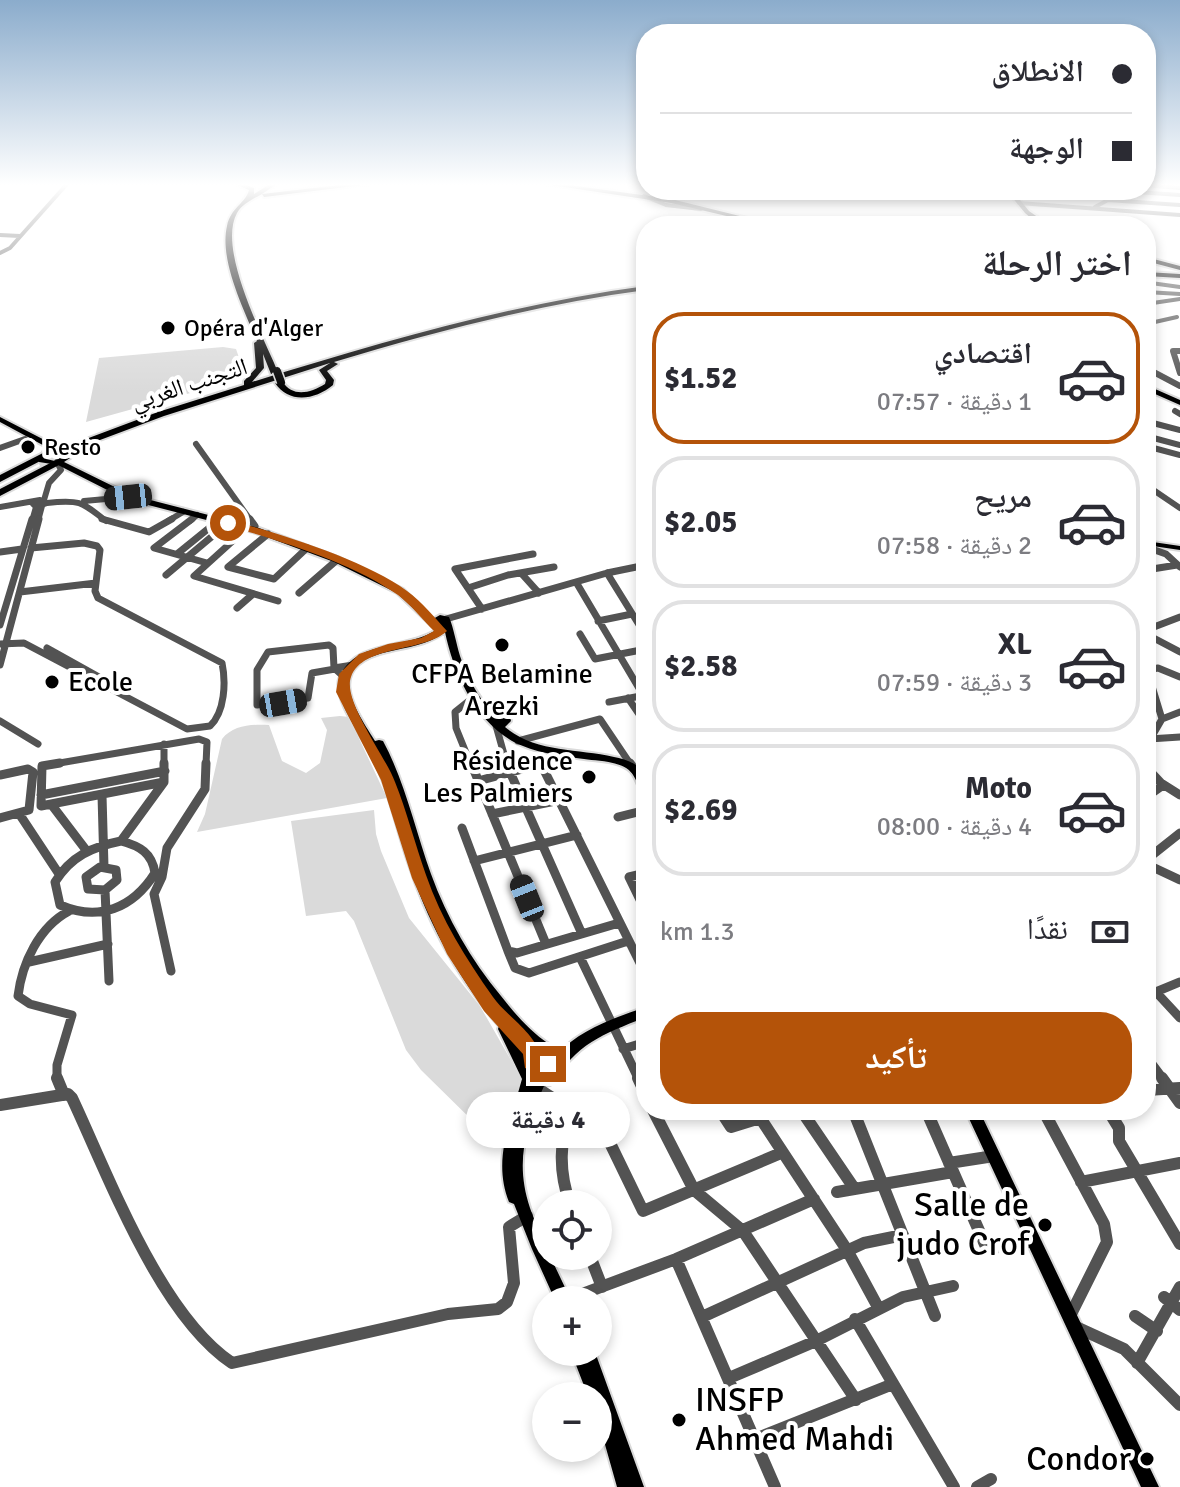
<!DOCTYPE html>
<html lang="ar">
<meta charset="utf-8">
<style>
:root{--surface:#fff;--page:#f2f2f3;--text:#2b2b33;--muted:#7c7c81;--line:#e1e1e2;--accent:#b45309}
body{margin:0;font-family:Signika,"Noto Naskh Arabic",sans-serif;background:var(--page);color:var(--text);direction:rtl;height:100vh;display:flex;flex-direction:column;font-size:30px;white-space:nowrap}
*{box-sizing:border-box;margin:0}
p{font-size:26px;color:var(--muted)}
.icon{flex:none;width:44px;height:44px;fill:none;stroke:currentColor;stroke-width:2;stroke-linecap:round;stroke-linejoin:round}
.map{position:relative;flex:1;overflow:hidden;direction:ltr}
.sheet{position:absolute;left:636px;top:216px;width:520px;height:904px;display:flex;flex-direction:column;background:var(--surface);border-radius:32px;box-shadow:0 4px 12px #0003;direction:rtl}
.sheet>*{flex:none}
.banner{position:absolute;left:636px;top:24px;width:520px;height:176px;border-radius:32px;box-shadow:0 4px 12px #0003;direction:rtl;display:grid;align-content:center;height:176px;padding:0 24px;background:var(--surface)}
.controls{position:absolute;left:532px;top:1190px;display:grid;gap:16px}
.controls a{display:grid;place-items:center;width:80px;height:80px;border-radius:50%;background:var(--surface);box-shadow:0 4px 12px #0003;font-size:40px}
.end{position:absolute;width:36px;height:36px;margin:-18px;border:10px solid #b45309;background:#fff;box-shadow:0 0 0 4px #fff}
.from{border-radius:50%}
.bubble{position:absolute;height:56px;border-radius:28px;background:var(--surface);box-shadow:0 4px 12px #0003;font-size:26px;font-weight:700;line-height:56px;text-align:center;direction:rtl}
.car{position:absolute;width:24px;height:48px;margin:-24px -12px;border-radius:10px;box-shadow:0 0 6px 2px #0007;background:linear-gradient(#222 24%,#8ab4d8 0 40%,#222 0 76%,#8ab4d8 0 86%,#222 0)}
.banner b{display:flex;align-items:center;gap:28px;height:76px;font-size:30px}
.banner b+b{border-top:2px solid var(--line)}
.banner i{width:20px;height:20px;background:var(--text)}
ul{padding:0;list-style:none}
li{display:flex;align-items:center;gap:24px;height:132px;margin:0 16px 12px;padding:0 8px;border:4px solid var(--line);border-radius:32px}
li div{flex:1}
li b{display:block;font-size:30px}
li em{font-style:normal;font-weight:700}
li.active{border-color:var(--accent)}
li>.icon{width:72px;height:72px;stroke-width:1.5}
h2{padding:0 24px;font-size:36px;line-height:96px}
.pay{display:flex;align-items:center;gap:20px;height:88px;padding:0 24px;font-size:30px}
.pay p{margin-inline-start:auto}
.button{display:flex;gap:16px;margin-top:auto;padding:16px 24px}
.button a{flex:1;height:92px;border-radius:32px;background:var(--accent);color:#fff;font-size:32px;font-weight:700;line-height:92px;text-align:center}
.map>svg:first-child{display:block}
</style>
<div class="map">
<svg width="1180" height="1487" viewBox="0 0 1180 1487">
<rect width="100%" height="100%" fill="#fff"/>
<path fill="#dadada" d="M223 347 236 349 244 372 237 380 86 422 99 358Z
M340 716 349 717 387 798 197 832 205 814 222 739C233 725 252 724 269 725L282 761 306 773 320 763 327 730 321 718Z
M374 810 376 834 381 851 409 918 480 1006 524 1083C516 1105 512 1136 483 1131L421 1070 406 1050 354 921 346 911 306 916 291 821Z"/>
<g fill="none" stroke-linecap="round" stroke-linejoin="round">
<path stroke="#d9d9d9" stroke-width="8" stroke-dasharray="8 4" stroke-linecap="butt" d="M39 464 73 447"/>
<g stroke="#dbdbdb" stroke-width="4">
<path id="major" d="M0 417 60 448 71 450 73 456 64 462 131 495 259 528 340 558 403 589 433 619 440 615 449 617C454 629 456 643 460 656 467 677 478 697 493 714L500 711 509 713 511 721 505 727C536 753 577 748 614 757 621 758 631 761 637 766 645 774 646 785 646 796L642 795C639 788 636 778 631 772 621 761 598 761 584 759 563 756 542 754 523 746 479 729 454 676 445 632 428 645 408 647 387 652 325 666 353 706 375 741L379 740 383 741C405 782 415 829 431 874 447 918 471 960 501 996 516 1015 533 1035 554 1047L557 1055C580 1029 614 1018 646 1007V1017C599 1036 580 1042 550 1085L544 1086C525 1129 515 1163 530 1208 535 1224 546 1240 546 1256H550L571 1300H555L532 1249 514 1204 509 1202C492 1160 511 1120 522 1079L498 1029 499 1026C458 979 427 921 408 862 397 830 390 796 376 764 367 743 330 698 340 676 356 640 407 649 436 630L397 593 334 562 253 532 125 499 58 465 39 462 38 460 43 452 52 450 0 422ZM59 452 65 453V455L55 461 46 459 49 456ZM541 1053 545 1057 543 1060 539 1061 535 1057 536 1055Z
M1146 541 1180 546V550L1146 545Z
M965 1110H979L1159 1487H1141Z
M571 1352H595L644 1487H617L604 1441 608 1434 601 1432 598 1424V1396H588Z"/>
</g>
<g stroke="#dbdbdb" stroke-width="4">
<path id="highway" d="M235 184H244L254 188V194L270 184H277L262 194 348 184H371L264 197 262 194C253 199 242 204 237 213 217 249 263 336 278 372L271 374 263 354 264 368 252 382C382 342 511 304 646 286V290C540 304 437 331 334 362L338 364 327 371 334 380 333 385C315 400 289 404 275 383L282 381C293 398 310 393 325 384L326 380 319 370 330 363 164 416 76 449H70V445L158 412 244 385V381L256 368 254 343 257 341C244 310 219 260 227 226 231 207 246 203 249 190Z
M544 184H562L671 199 780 226H769L671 203Z
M1006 190H1012L1029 211 1039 218V220C1031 220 1021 226 1010 226L1032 219 1025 213Z
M1146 257 1180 266V270L1146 261Z
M1146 272 1180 274V278L1146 276Z
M1146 385 1180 400V405L1146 390Z
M43 453 46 454V458L0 482V475Z
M56 460 60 463 59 465 0 496V489Z"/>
</g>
<path stroke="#535353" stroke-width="4" d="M1146 185 1180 188
M880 190 883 192
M1137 192 1180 195
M644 196 666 205 701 209
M1019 203 1180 215
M1095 207 1108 200 1180 205
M0 235 20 236
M0 253 10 248 67 184
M1151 283 1180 287
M1146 292 1180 294
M1146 304 1180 299
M1146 324 1177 317"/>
<path stroke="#535353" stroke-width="6" d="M1180 351H1173L1180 373
M1146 368 1180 386
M1175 411 1180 414
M1146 430 1149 422 1180 430
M1146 436 1180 445
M196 444 251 521
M1146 446 1180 455
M0 448 25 439
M1146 485 1180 508
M44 500 49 483 61 470 57 462
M84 501 128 497
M47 503C79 499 82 502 106 521
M0 507 40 500 47 503 36 507 33 504 36 501
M32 521 36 507
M38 521 42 506
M168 521 183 512
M190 521 197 515"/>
<path stroke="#535353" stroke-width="7" d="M102 519 149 532 172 519
M192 519 154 548 207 563
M250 519 255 526
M247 528 194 576 278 601
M268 534 228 567 274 579 307 548
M1146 547 1166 554 1180 567
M0 552 22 549
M177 554 214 524
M1146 570 1177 565
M521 573 539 593
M607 573 646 636
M166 575 228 523
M576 582 643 695
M468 588 508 575 554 567
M20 592 96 583
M299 593 337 560
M237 608 253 594
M482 609 455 569 533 554
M446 619 607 573 646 565
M598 621 632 614
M0 625 32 519
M1146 630 1180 617
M580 634 595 659 646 649
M1146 634 1180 652
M0 644 24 643 187 729 210 726C225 712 226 682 222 663L98 598 95 591 100 550 97 546 84 543 31 548
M47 648 108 682 113 689
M0 665 39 519
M334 668 333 648 329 645 268 652 257 670V705L308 698 312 673 335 669
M344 677 334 668 353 665
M628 698 643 720
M609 702 646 695
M1162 719 1147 670 1158 668 1180 677
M0 721 38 744
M495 722 507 765
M1151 738 1162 719 1180 712
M1149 739 1180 737
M518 741 600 719 631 765
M164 744V765
M48 765 199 739 207 742 206 765
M471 765 456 728 455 712 475 696
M538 765H541"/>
<path stroke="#535353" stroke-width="9" d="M60 763 42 766 41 806 164 782
M471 763 546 944
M506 763 582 934
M630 763 634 769
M1146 767 1161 783 1180 795
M0 775 28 769 33 772 29 810 0 818
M478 781 541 764 646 975
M41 795 165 771
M102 795 104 867
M1146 797 1163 785
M51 804 86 850
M492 814 560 800
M20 815 59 874
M618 817 646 810
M462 828 508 951 517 953 619 923
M121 841C140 846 152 853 155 873 133 908 99 922 60 905L55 882C71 856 92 847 121 841Z
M121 841 164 782V763
M1146 860 1180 833
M474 861 577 835
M1146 864 1180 880
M100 867 116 870 117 880 105 890 88 889 86 877Z
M646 873 629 877 646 912
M105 890 109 981
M508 951 515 968 529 973 628 941
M580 957 639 1080
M29 962 108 944
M171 971 154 894 162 877 167 848 205 789 206 763
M1156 992 1180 1018
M1146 996 1180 982
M623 1049 646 1042
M1146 1056 1164 1080
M57 1080V1065L72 1015 30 1004 18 996C22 963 39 927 69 911"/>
<path stroke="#535353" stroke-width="12" d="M57 1078 64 1095
M638 1078 646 1095
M1162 1078 1180 1103
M540 1090 594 1125 610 1143 643 1211 781 1153
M1146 1090 1180 1088
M0 1105 68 1094 72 1098C109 1177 160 1315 232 1363L448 1314 498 1309 507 1302 514 1283 509 1227 527 1216
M570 1108C560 1143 558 1169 570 1204
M653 1110 694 1190 743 1231 856 1400
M720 1110 731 1127 760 1118
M755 1110 847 1250 879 1309
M801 1110 854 1188
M853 1110 935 1316
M926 1110 987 1249 1034 1241
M1043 1110 1104 1224 1107 1242 1070 1316
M1108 1110 1119 1128V1141L1180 1244
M949 1163 994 1156
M1081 1182 1180 1163
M837 1192 953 1172
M590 1256 602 1287
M676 1259 775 1487
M1164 1297 1180 1310
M566 1300 676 1259 814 1199
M1135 1316 1157 1331
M702 1317 864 1243 903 1235
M855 1319 954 1487
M1076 1327 1124 1349 1180 1405
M1137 1363 1180 1287
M729 1378 816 1341 903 1297 953 1286
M755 1439 893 1384
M977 1487 991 1479"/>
<use href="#major" fill="#000" fill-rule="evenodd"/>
<use href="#highway" fill="#000" fill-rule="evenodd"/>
<g stroke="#dbdbdb" stroke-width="11" stroke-linecap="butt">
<path id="highway-bridge" d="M277 371 281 382"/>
</g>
<use href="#highway-bridge" stroke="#000" stroke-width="8"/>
</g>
<linearGradient id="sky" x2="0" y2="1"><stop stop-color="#8baccc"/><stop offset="0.47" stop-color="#fff"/><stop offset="1" stop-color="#fff" stop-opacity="0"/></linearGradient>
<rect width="1180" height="393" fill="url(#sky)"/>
<path fill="#b45309" d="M228 520C279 533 365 560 407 591 422 602 435 618 447 631 423 653 363 644 351 677 342 700 386 757 395 782 407 812 415 844 426 875 441 919 466 959 493 997 506 1016 540 1036 540 1059H554L556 1064 554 1069 539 1074 525 1068 523 1054 484 1011 447 954 412 878 381 780 336 692 339 674 359 654 388 644 421 638 434 631C422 619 411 605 398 595 353 563 278 540 225 525V521Z"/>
<g fill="#000" stroke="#fff" stroke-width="3">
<circle cx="168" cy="328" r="8"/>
<circle cx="28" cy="447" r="8"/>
<circle cx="502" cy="645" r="8"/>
<circle cx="52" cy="682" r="8"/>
<circle cx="589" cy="777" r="8"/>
<circle cx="1045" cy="1225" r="8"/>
<circle cx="679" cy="1420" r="8"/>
<circle cx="1147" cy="1459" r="8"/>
</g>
<g text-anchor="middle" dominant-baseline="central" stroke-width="8" stroke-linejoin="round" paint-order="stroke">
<g font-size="24" fill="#000" stroke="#fff" text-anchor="start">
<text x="184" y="328">Opéra d'Alger</text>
<text x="44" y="447">Resto</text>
</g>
<g font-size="24" fill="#000" stroke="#fff">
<text transform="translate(189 384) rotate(-18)">التجنب الغربي</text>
</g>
<g font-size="28" fill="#000" stroke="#fff">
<text x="502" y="674">CFPA Belamine<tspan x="502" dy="32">Arezki</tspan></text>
<text x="68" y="682" text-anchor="start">Ecole</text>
<text x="573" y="761" text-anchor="end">Résidence<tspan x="573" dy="32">Les Palmiers</tspan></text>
</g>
<g font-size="34" fill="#000" stroke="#fff" text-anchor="end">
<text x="1029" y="1205">Salle de<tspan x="1029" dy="39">judo Crof</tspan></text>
<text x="695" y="1400" text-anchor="start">INSFP<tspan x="695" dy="39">Ahmed Mahdi</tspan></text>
<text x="1131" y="1459">Condor</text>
</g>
</g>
</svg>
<div class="controls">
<a><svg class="icon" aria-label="locate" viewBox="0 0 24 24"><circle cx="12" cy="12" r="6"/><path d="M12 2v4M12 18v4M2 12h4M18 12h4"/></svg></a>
<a>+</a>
<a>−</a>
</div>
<i class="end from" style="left:228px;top:523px"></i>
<i class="end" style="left:548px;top:1064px"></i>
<div class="bubble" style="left:466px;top:1092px;width:164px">4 دقيقة</div>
<i class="car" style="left:128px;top:497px;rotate:264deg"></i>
<i class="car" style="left:283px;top:703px;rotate:80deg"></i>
<i class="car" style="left:527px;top:898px;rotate:338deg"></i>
<div class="banner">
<b><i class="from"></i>الانطلاق</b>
<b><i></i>الوجهة</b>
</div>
<section class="sheet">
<h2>اختر الرحلة</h2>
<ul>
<li class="active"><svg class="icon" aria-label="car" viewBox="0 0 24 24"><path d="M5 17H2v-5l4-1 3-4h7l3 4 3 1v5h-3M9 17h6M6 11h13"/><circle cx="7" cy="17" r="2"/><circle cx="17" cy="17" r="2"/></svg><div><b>اقتصادي</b><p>1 دقيقة · 07:57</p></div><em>$1.52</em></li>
<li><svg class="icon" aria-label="car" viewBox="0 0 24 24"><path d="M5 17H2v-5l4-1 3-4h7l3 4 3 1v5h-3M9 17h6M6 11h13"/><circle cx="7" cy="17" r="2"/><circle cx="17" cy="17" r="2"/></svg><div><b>مريح</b><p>2 دقيقة · 07:58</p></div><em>$2.05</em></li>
<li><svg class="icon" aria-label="car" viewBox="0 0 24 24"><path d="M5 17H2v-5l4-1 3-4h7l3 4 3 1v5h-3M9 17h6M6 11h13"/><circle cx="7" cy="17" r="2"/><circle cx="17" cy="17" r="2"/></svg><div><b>XL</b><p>3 دقيقة · 07:59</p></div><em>$2.58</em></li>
<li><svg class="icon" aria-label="car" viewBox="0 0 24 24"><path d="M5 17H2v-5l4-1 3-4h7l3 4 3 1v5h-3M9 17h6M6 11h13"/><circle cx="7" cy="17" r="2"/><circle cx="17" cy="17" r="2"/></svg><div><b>Moto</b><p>4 دقيقة · 08:00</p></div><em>$2.69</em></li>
</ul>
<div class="pay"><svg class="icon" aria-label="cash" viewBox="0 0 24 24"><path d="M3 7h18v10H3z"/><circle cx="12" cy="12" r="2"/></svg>نقدًا<p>1.3 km</p></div>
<div class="button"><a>تأكيد</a></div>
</section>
</div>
